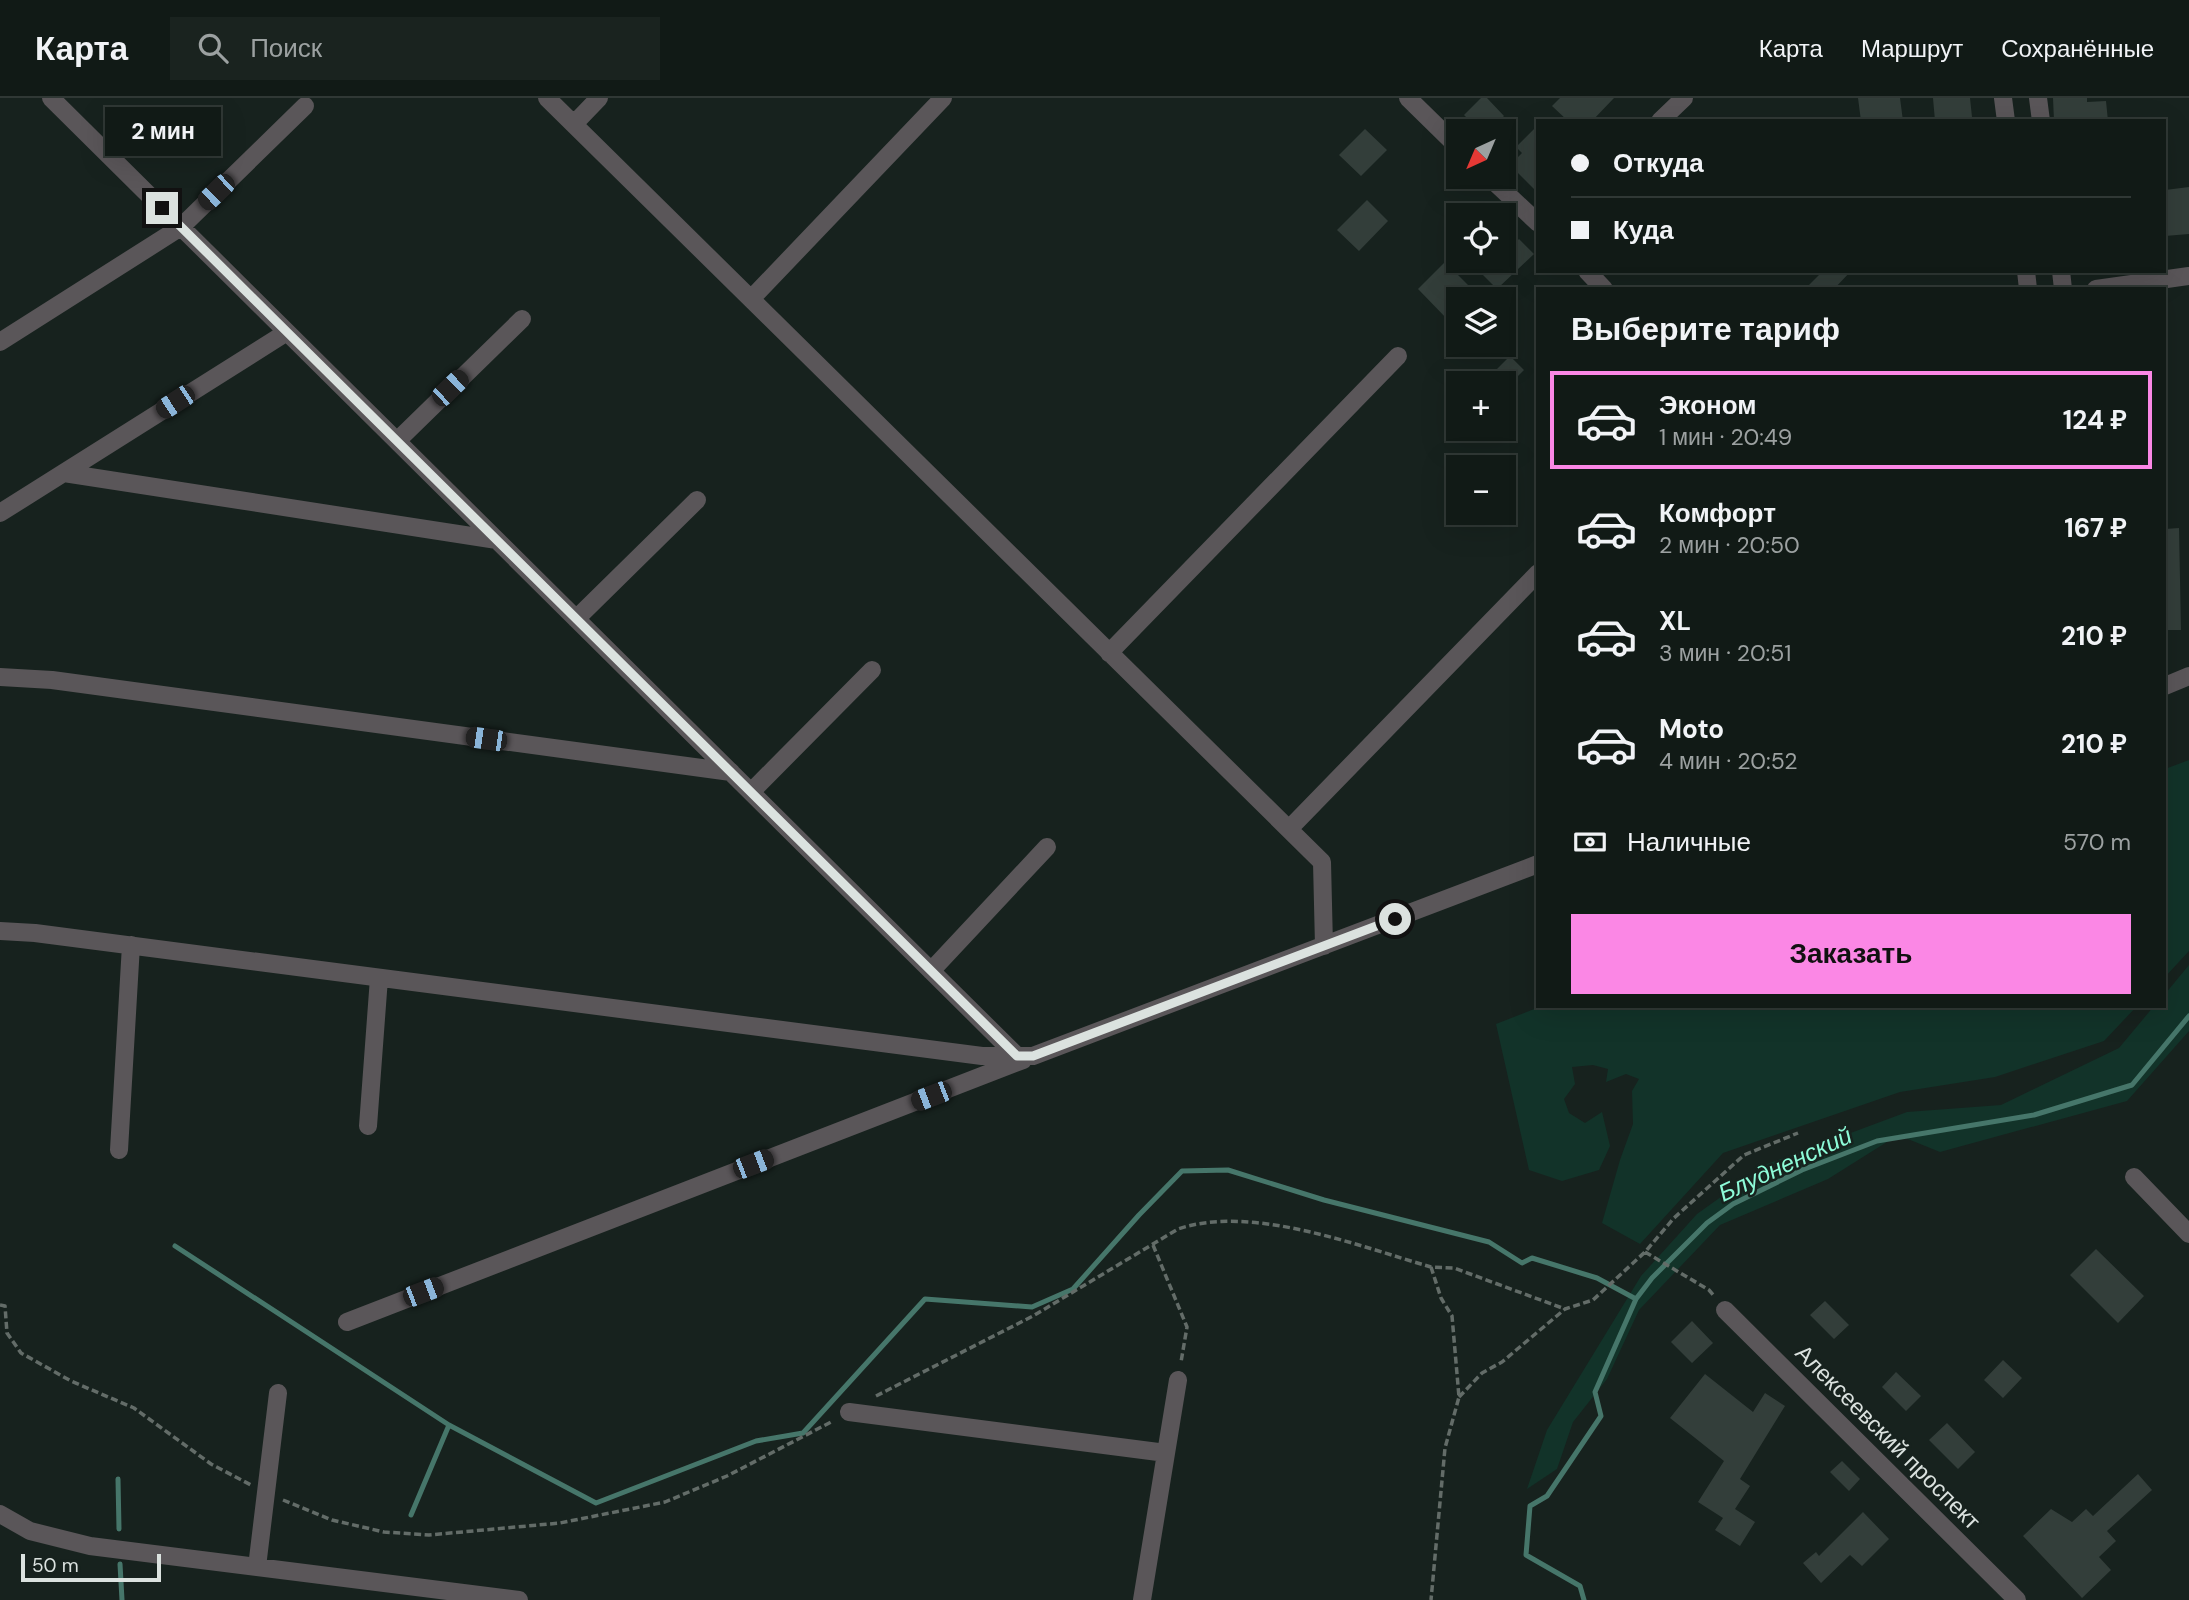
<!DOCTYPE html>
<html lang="ru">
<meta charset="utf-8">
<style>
:root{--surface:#111a16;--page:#1a231f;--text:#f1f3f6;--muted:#9ca1a1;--line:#303835;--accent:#fb87e5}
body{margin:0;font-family:"DM Sans",sans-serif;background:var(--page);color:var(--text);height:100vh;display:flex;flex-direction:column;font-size:26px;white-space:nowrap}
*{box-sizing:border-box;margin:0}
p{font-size:23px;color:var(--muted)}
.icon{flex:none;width:38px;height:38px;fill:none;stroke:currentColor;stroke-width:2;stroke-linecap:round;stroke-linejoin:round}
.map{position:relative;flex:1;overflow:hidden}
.details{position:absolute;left:1536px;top:189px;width:630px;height:721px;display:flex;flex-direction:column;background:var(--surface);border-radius:0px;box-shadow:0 7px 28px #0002,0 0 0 2px var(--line)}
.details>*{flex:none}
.hud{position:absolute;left:1536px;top:21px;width:630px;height:154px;border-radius:0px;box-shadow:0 7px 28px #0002,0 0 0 2px var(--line);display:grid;align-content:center;height:154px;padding:0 35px;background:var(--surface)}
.needle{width:46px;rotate:224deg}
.buttons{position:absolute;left:1446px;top:21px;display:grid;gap:14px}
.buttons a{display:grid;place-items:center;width:70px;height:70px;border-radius:0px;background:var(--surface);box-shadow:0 7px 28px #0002,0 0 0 2px var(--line);font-size:35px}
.scale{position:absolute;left:21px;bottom:18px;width:140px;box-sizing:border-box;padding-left:7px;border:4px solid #dbe2df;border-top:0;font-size:19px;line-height:24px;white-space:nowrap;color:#dbe2df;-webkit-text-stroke:5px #17221e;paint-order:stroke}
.end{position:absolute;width:32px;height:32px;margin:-16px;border:9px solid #dbe2df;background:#111;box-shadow:0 0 0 4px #111}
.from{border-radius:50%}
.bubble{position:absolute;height:49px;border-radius:0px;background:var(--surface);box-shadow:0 7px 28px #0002,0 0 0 2px var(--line);font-size:23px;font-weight:700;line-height:49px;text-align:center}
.car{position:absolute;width:21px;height:42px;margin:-21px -10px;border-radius:9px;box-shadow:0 0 5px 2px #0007;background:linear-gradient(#222 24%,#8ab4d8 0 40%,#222 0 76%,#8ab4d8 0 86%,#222 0)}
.hud b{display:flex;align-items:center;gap:24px;height:66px;font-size:26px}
.hud b+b{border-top:2px solid var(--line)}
.hud i{width:18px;height:18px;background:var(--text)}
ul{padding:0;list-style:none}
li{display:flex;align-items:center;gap:21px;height:98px;margin:0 14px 10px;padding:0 21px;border:4px solid transparent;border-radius:0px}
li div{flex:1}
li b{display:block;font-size:26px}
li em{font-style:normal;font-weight:700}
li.selected{border-color:var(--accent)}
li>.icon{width:63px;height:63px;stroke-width:1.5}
h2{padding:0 35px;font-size:32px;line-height:84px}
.pay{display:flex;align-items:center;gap:18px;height:77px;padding:0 35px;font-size:26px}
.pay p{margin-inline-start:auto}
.cta{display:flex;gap:14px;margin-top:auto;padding:14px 35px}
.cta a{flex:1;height:80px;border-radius:0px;background:var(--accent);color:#111;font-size:28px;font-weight:700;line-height:80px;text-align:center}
header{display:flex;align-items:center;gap:42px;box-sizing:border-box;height:98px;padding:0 35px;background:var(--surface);border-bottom:2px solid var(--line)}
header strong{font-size:33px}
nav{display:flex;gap:38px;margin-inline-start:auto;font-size:24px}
.search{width:490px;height:63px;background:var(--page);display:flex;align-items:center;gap:18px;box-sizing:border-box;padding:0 24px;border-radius:0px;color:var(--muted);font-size:26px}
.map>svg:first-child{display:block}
</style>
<header>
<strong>Карта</strong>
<div class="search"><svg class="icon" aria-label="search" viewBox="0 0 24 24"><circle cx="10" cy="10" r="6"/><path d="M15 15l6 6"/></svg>Поиск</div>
<nav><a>Карта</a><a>Маршрут</a><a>Сохранённые</a></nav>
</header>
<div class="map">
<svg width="2189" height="1502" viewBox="0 0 2189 1502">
<rect width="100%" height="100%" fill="#17221e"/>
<path fill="#123329" d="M2189 662V853L2165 879V671Z
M2189 867V933L2127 1003 1940 1054 1898 1037 1828 1081 1720 1127 1639 1212 1607 1281 1573 1324 1557 1371 1527 1391 1547 1332 1641 1178 1697 1116 1767 1066 1907 1014 2001 1007 2119 950 2154 908H2165V896Z
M1542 908H2137L2104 943 1995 979 1900 994 1723 1055 1640 1146 1602 1125 1620 1062 1633 1026 1632 993 1639 981 1626 976 1606 984 1608 971 1593 967 1572 969 1575 986 1564 1001 1569 1015 1585 1025 1602 1014 1610 1048 1599 1072 1562 1083 1529 1072 1496 926Z"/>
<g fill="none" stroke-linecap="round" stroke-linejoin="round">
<path stroke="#46766a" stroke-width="5" d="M175 1148 449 1327
M118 1381 119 1431
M411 1417 449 1327 596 1405 756 1343 803 1335 925 1201 1032 1209 1073 1191 1139 1117 1182 1073 1228 1072 1324 1102 1489 1144 1522 1165 1532 1160 1597 1180 1636 1201
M120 1466 122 1502
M1584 1502 1580 1488 1526 1457 1530 1408 1547 1398 1601 1318 1595 1294 1636 1201 1652 1180 1707 1125 1733 1106 1802 1072 1877 1043 2034 1017 2132 987 2189 918"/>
</g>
<path fill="#333e3a" d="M1481 0H1487L1504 18 1489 33H1480L1464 17Z
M1560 0H1614L1592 23H1568L1552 8Z
M1858 0H1900L1903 23H1861Z
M1933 0H1970L1972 19 1935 23Z
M2053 0H2087V4L2106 3 2108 23H2054Z
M1538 27V95L1510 67 1522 55 1516 49Z
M1365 31 1387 52 1361 78 1339 57Z
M2189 89V136L2165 138V92Z
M1367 102 1388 123 1359 153 1337 132Z
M1519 141 1534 156 1497 191 1483 177 1497 163H1503V157Z
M1445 164 1482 201H1458V215L1449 223 1418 191Z
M1823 173H1851L1834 191H1805Z
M1510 258 1524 272 1506 290 1492 276Z
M2179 430 2181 532H2165V431Z
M2096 1151 2144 1198 2118 1225 2070 1177Z
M1825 1203 1849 1227 1834 1241 1810 1217Z
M1692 1223 1713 1245 1692 1265 1671 1244Z
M2003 1262 2022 1280 2003 1300 1984 1282Z
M1896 1274 1921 1298 1906 1313 1882 1289Z
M1705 1276 1753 1314 1765 1295 1785 1308 1740 1381 1750 1388 1735 1411 1755 1424 1740 1448 1715 1432 1723 1420 1698 1404 1724 1363 1670 1320Z
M1947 1325 1975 1354 1958 1371 1929 1342Z
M1842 1363 1860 1381 1849 1393 1830 1374Z
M2138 1376 2152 1392 2107 1433 2116 1443 2099 1459 2111 1472 2082 1500 2023 1438 2051 1411 2072 1424 2086 1411 2093 1418Z
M1863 1414 1889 1441 1862 1468 1850 1457 1821 1485 1803 1465 1816 1454 1819 1458Z"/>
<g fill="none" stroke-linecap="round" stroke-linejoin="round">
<path stroke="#636c68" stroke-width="3.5" stroke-dasharray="7 3.5" stroke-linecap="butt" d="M1153 1147 1187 1229 1181 1264
M1645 1154 1709 1192 1715 1199
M1431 1169 1441 1200 1452 1218 1459 1299 1445 1350 1431 1502
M0 1207 5 1208 7 1235 21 1255 71 1283 134 1310 211 1366 251 1387
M876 1298 1033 1218 1178 1131C1252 1106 1358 1148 1431 1169L1454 1170 1565 1211
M1459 1299 1482 1275 1502 1264 1565 1211 1593 1202 1645 1154 1674 1120 1744 1057 1798 1035
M283 1402 332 1422 384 1434 429 1437 560 1425 665 1404 727 1378 833 1323"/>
<path stroke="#5a5659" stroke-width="18" d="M51 0 1017 958
M547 0 1322 764 1324 848
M1408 0 1458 49
M2003 0 2006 23
M2038 0 2041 23
M1660 23 1684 0
M574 26 599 0
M1489 79 1538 125
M1587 173 1604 191
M2026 173 2028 191
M2061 173 2063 191
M2096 191 2189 178
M751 201 943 0
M0 244 181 129 305 8
M397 343 522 221
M64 375 497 442
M0 415 287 234
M576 521 697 402
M1109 555 1398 258
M0 579 52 582 731 674
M2165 588 2189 578
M751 694 872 572
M1289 731 1538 475
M0 833 35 835 982 958H1033L1538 766
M931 873 1047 749
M368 1028 379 880
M119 1052 131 847
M2134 1079 2189 1136
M1725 1212 2017 1502
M347 1224 1023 962
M849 1314 1166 1355
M0 1416 30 1433 90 1448 519 1502
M257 1469 278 1295
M1142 1502 1178 1282"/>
</g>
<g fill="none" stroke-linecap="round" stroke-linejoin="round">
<path stroke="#dbe2df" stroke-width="9" d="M162 110 1017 958H1033L1395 821"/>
</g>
<g text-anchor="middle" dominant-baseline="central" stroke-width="5" stroke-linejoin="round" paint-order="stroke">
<g font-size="23" fill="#dbe2df" stroke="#17221e">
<text transform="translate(1888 1339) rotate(45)">Алексеевский проспект</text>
</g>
<g font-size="24" font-style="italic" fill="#8dfbd8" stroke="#17221e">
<text transform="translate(1785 1066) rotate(-25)">Блудненский</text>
</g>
</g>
</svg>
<div class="buttons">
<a><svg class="needle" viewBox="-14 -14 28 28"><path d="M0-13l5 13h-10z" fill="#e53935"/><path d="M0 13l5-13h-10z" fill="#9ca1a1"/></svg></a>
<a><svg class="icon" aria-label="locate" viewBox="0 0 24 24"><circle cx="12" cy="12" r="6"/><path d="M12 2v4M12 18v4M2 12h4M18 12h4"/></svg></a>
<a><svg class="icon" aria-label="layers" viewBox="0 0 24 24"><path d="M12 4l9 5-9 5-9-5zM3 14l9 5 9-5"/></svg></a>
<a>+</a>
<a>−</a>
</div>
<div class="scale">50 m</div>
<i class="end from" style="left:1395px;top:821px"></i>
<i class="end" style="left:162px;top:110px"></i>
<div class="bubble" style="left:105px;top:9px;width:116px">2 мин</div>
<i class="car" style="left:216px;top:94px;rotate:226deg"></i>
<i class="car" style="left:450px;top:290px;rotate:46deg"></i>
<i class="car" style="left:175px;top:304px;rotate:237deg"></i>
<i class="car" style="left:486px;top:641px;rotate:278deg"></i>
<i class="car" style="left:931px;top:998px;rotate:249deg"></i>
<i class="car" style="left:753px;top:1066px;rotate:69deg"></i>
<i class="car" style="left:423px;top:1194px;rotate:69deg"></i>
<div class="hud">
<b><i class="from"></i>Откуда</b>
<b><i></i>Куда</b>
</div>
<section class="details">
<h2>Выберите тариф</h2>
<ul>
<li class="selected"><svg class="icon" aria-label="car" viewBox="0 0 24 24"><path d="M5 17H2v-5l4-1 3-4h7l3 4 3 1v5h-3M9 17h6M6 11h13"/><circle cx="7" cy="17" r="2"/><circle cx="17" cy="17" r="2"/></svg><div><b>Эконом</b><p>1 мин · 20:49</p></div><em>124 ₽</em></li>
<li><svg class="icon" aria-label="car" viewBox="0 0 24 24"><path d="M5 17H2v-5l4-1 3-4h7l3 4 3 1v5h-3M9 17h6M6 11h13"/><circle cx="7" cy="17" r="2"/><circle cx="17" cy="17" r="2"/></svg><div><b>Комфорт</b><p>2 мин · 20:50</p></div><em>167 ₽</em></li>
<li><svg class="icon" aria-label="car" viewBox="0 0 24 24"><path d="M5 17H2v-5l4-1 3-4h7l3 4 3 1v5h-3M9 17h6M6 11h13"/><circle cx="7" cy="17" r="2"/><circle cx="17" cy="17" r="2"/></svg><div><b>XL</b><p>3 мин · 20:51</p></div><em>210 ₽</em></li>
<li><svg class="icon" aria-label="car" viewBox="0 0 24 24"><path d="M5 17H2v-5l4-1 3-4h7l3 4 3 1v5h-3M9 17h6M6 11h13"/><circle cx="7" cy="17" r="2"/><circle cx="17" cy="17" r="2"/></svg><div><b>Moto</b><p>4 мин · 20:52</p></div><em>210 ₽</em></li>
</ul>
<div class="pay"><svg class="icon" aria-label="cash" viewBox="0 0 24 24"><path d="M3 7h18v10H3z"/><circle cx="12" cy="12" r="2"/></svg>Наличные<p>570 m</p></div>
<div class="cta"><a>Заказать</a></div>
</section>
</div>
